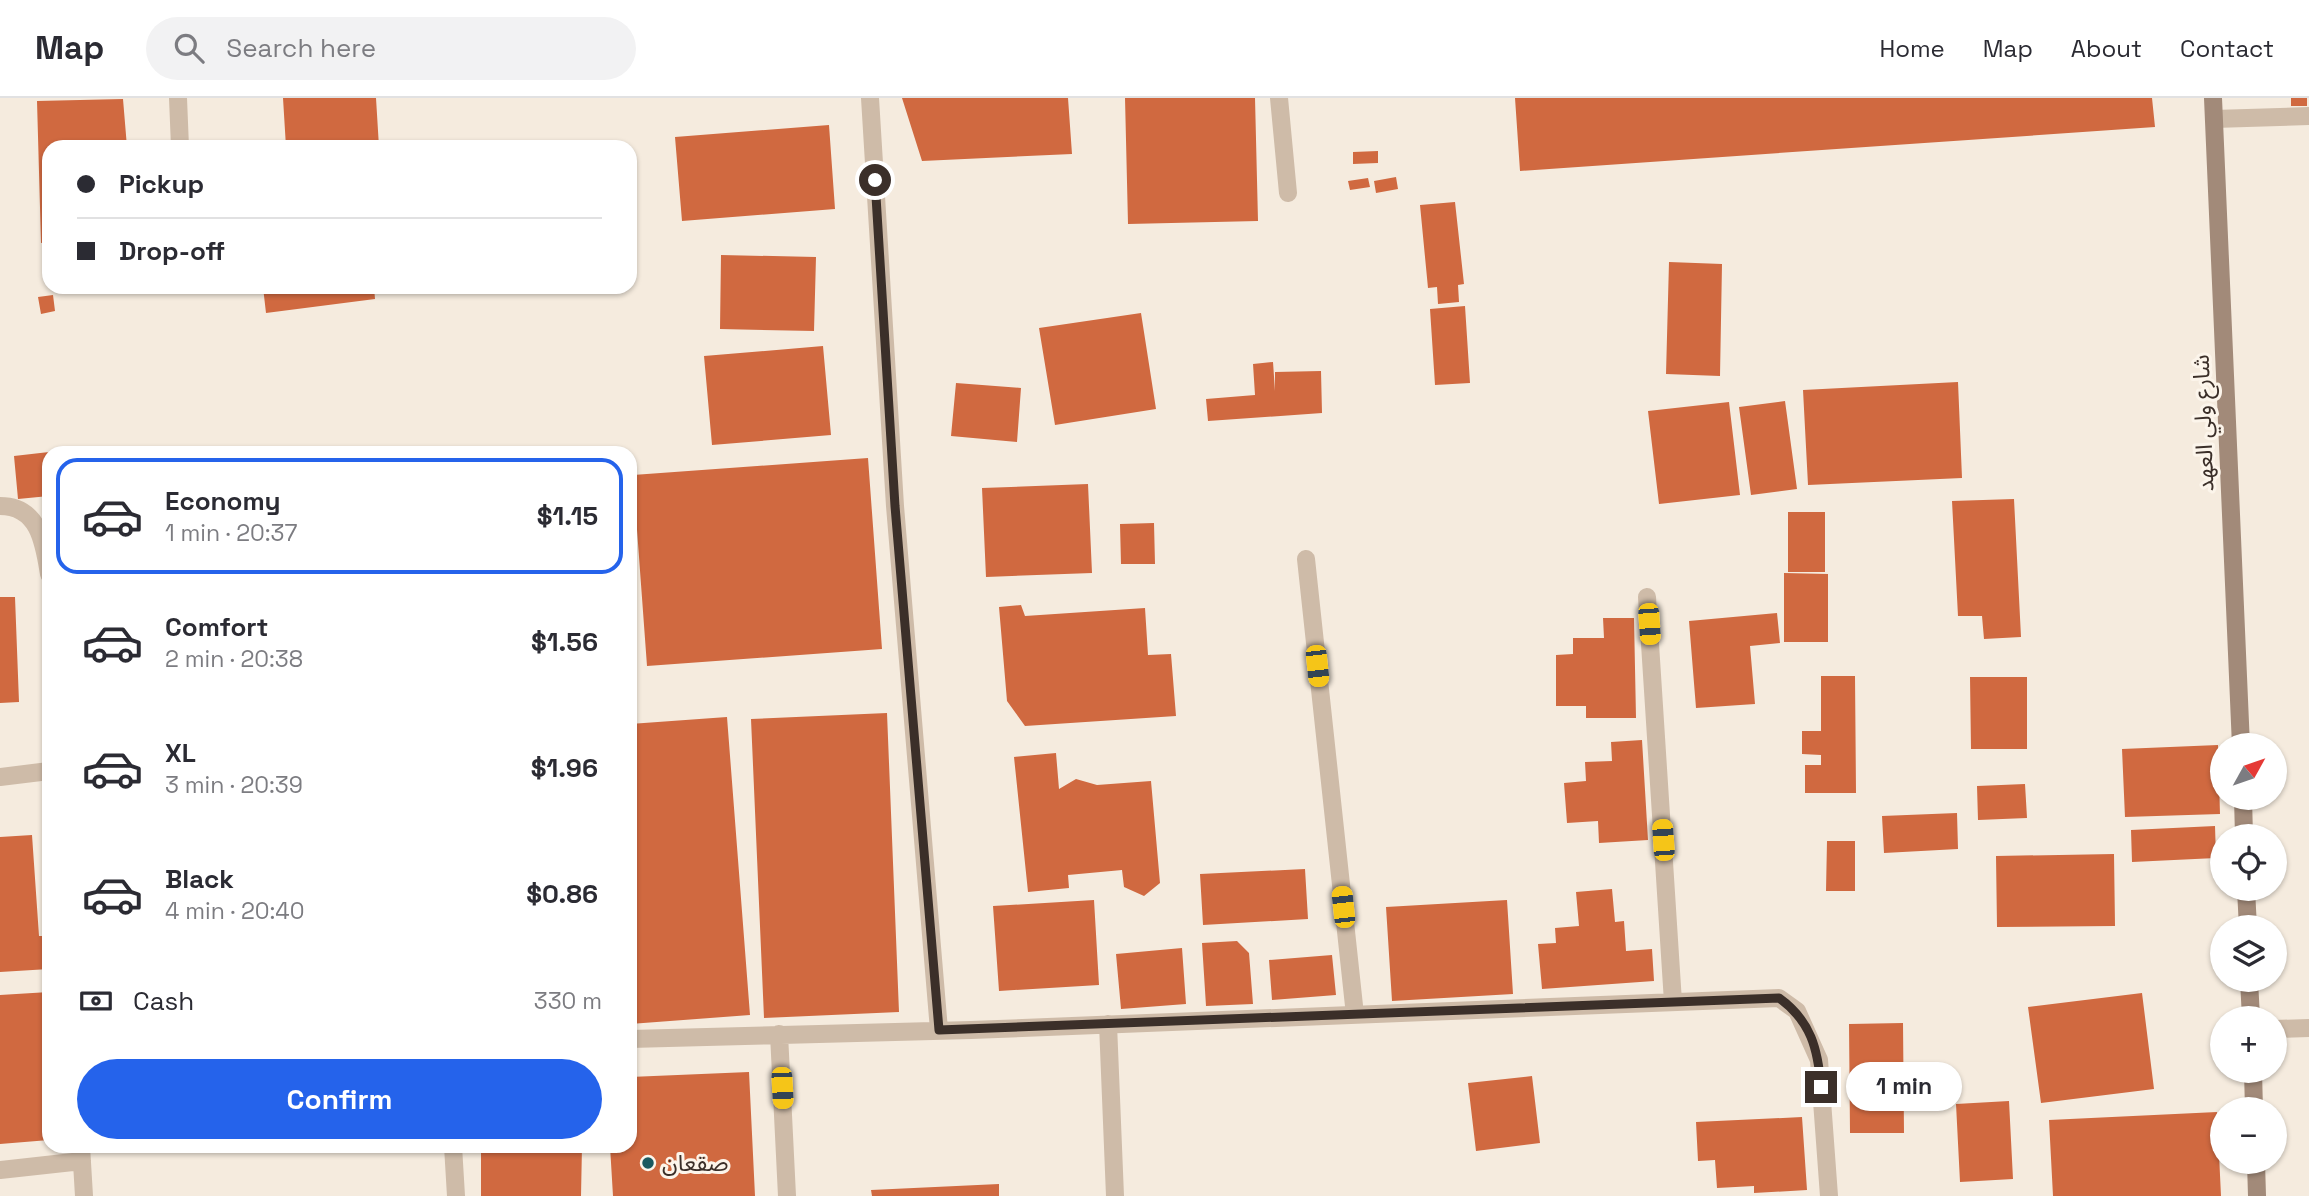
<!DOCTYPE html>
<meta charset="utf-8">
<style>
:root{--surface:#fff;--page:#f2f2f3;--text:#2b2b33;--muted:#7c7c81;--line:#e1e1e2;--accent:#2563eb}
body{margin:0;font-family:"Space Grotesk","Noto Sans Arabic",sans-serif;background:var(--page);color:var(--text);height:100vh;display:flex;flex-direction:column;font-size:26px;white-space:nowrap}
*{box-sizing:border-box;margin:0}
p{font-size:23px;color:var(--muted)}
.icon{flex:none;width:38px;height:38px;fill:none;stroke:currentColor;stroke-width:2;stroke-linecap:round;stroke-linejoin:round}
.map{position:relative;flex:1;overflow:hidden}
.drawer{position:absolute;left:42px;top:348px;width:595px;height:707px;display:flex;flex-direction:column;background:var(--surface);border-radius:21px;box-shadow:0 2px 5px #0004}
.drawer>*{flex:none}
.guide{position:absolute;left:42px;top:42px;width:595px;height:154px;border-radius:21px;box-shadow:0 2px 5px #0004;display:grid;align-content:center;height:154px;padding:0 35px;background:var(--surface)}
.needle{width:46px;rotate:50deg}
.buttons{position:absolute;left:2210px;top:635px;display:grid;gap:14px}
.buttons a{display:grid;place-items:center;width:77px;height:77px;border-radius:50%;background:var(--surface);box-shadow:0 2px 5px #0004;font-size:35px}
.end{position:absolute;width:32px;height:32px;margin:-16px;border:9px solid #3b2f29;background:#fff;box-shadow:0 0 0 4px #fff}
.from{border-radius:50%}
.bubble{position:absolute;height:49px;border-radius:24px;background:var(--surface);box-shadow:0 2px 5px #0004;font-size:23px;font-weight:600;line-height:49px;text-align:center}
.car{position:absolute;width:21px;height:42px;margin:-21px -10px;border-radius:9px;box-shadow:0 0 5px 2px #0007;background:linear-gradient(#f5c518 24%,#345 0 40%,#f5c518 0 76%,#345 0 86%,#f5c518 0)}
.guide b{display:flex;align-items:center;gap:24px;height:66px;font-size:26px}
.guide b+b{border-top:2px solid var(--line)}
.guide i{width:18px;height:18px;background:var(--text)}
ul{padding:12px 0 0;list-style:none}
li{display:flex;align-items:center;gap:21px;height:116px;margin:0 14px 10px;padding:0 21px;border:4px solid transparent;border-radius:21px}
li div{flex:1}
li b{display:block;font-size:26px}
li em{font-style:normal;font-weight:600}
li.current{border-color:var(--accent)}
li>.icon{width:63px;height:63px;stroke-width:1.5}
.pay{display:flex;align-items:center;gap:18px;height:77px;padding:0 35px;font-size:26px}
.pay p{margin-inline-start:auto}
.action{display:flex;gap:14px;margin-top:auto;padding:14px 35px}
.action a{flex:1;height:80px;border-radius:42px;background:var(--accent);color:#fff;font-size:28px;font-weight:600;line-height:80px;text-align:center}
header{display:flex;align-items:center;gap:42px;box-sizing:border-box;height:98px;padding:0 35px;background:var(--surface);border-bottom:2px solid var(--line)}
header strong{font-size:33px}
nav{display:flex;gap:38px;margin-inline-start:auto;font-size:24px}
.search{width:490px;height:63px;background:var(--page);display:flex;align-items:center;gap:18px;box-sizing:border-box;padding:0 24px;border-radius:38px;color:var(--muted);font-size:26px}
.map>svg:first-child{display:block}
</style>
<header>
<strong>Map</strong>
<div class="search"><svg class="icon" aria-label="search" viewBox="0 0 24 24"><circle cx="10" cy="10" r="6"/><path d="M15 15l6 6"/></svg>Search here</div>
<nav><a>Home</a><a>Map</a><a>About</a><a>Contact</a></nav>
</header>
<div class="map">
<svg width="2309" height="1098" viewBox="0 0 2309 1098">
<rect width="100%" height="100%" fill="#f5ebde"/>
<path fill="#d06940" d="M283 0H376L379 49H286Z
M902 0H1068L1072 56 922 63Z
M1125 0H1255L1258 123 1128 126Z
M1515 0H2152L2155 29 1520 73Z
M2291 0H2307V8H2291Z
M123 1 127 49H49V144L41 145 37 3Z
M829 27 835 111 682 123 675 39Z
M1378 53V65L1353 66V54Z
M1396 79 1398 91 1376 95 1374 83Z
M1368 80 1370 89 1350 92 1348 83Z
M1455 104 1464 186 1458 187 1459 204 1438 206 1437 189 1428 190 1420 107Z
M721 157 816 159 814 233 720 231Z
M1669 164 1722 166 1720 278 1666 276Z
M263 189H374L375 201 266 215Z
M53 197 55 213 41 216 38 199Z
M1465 208 1470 285 1435 287 1430 211Z
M1141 215 1156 311 1055 327 1039 230Z
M823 248 831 337 712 347 704 258Z
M1273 264 1275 293V274L1321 273 1322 315 1208 323 1206 301 1255 297 1253 266Z
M1958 284 1962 380 1808 387 1803 292Z
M956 285 1021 290 1017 344 951 338Z
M1785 303 1797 391 1751 397 1739 309Z
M1729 304 1740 397 1659 406 1648 313Z
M49 354V398L18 401 14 358Z
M868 360 882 551 647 568 633 377Z
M1088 386 1092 475 986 479 982 390Z
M2014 401 2021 539 1984 541 1982 518H1958L1952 403Z
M1788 414H1825V474H1788Z
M1154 425 1155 466H1121L1120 426Z
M1784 475 1828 476V544H1784Z
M0 499H15L19 604 0 605Z
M1021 507 1025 518 1145 510 1148 557 1171 556 1176 618 1025 628 1007 603 999 509Z
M1777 515 1780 545 1750 548 1755 606 1696 610 1689 523Z
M1603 520H1634L1636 620H1586V608H1556V557L1573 556V540H1604Z
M1821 578H1855L1856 695H1805V667H1821V657L1802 656V633H1821Z
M1970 579H2027V651H1971Z
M887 615 899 914 764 920 751 621Z
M727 619 750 917 630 926V626Z
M1642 642 1648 742 1599 745 1598 723 1567 725 1564 685 1586 683 1585 664 1612 663 1611 644Z
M2218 647 2220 716 2125 719 2122 651Z
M1056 655 1059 691 1076 681 1097 687 1151 683 1160 785 1144 798 1124 789 1122 772 1068 777 1069 790 1028 794 1014 659Z
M2025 686 2027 720 1978 722 1977 688Z
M1957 715 1958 751 1884 755 1882 718Z
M2215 728 2216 760 2132 764 2131 732Z
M32 737 39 838H49V871L0 874V739Z
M1827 743H1855V793H1826Z
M2114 756 2115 828 1997 829 1996 758Z
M1305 771 1308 821 1203 827 1200 776Z
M1612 791 1615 824 1624 823 1626 853 1652 851 1654 883 1542 891 1538 846 1556 845 1555 830 1579 828 1576 794Z
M1094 802 1099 887 999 893 993 808Z
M1507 802 1513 896 1392 903 1386 809Z
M1237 843 1249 855 1253 906 1206 908 1202 845Z
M1182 850 1186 906 1121 911 1116 856Z
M1332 857 1336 897 1272 902 1269 862Z
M49 894V1042L0 1046V897Z
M2142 895 2154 991 2041 1005 2028 909Z
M1903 925 1904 1035H1850L1849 926Z
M749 974 755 1098H613L610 1048H630V979Z
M1532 978 1540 1045 1476 1053 1468 985Z
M2009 1003 2013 1081 1960 1084 1956 1006Z
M2217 1014 2221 1098H2053L2049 1022Z
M1802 1019 1807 1092 1754 1095V1088L1717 1090 1715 1062 1698 1063 1696 1024Z
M481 1048H582L581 1098H481Z
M999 1086V1098H872L871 1092Z"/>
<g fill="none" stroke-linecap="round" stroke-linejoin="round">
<path stroke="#cebba8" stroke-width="18" d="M178 0 180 49
M870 0 895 408 939 932
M1279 0 1288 95
M2214 21 2309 18
M0 408C39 408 44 445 49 476
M1306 461 1355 917
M1647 499 1673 904
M0 679 49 673
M1108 926 1115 1098
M2275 931 2309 930
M779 936 787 1098
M630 941 971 932 1779 900 1797 913 1819 962 1829 1098
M81 1048 84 1098
M453 1048 456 1098
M0 1072 82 1063"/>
<path stroke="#a28a79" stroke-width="18" d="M2213 0 2241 648
M2243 700 2244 738
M2246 791 2248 830
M2249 882 2251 920
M2253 973 2254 1012
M2256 1064 2257 1098"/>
</g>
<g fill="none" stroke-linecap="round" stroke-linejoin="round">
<path stroke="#3b2f29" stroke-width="9" d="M875 82 895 408 939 932 1779 900C1811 923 1818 951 1821 989"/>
</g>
<circle fill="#1a5960" stroke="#fcf5eb" stroke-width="2.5" cx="648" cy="1065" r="7"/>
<g text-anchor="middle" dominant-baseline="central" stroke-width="6" stroke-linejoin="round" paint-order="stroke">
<g font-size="23" fill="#3b2f29" stroke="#fcf5eb">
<text transform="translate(2203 325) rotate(-92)">شارع ولي العهد</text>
</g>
<g font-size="23" fill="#3b2f29" stroke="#fcf5eb" text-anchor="start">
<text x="662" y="1065">صقعان</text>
</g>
</g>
</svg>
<div class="buttons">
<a><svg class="needle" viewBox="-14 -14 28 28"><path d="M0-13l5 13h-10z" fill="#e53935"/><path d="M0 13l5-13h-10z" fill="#7c7c81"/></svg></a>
<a><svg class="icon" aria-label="locate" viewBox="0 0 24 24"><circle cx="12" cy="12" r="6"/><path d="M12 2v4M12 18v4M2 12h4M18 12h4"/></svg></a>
<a><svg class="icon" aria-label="layers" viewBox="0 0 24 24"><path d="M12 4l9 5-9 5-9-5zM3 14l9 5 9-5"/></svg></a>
<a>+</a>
<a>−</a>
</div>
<i class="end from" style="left:875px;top:82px"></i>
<i class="end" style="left:1821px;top:989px"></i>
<div class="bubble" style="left:1846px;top:964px;width:116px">1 min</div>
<i class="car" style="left:1649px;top:526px;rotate:176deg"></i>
<i class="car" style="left:1317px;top:568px;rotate:174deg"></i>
<i class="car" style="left:1663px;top:742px;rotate:356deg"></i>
<i class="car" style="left:1343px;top:809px;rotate:354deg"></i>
<i class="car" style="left:782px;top:990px;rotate:177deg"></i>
<div class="guide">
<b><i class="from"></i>Pickup</b>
<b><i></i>Drop-off</b>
</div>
<section class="drawer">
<ul>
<li class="current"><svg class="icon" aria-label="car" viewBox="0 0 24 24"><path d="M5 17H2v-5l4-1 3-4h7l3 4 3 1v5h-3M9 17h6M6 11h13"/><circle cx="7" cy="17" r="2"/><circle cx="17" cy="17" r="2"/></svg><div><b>Economy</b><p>1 min · 20:37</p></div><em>$1.15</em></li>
<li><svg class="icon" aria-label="car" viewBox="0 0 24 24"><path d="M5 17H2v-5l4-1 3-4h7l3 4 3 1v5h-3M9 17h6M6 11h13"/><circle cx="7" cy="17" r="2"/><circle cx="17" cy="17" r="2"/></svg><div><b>Comfort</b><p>2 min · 20:38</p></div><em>$1.56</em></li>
<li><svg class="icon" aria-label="car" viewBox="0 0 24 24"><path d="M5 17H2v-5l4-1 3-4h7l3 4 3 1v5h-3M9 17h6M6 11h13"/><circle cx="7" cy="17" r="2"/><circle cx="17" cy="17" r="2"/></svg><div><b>XL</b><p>3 min · 20:39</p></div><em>$1.96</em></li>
<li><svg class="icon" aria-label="car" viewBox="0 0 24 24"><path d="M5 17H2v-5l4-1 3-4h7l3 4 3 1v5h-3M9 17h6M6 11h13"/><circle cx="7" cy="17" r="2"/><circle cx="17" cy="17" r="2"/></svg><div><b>Black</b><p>4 min · 20:40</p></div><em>$0.86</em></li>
</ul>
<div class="pay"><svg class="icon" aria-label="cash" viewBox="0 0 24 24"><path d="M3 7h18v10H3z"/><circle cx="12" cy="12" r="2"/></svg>Cash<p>330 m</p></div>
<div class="action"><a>Confirm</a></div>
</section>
</div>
